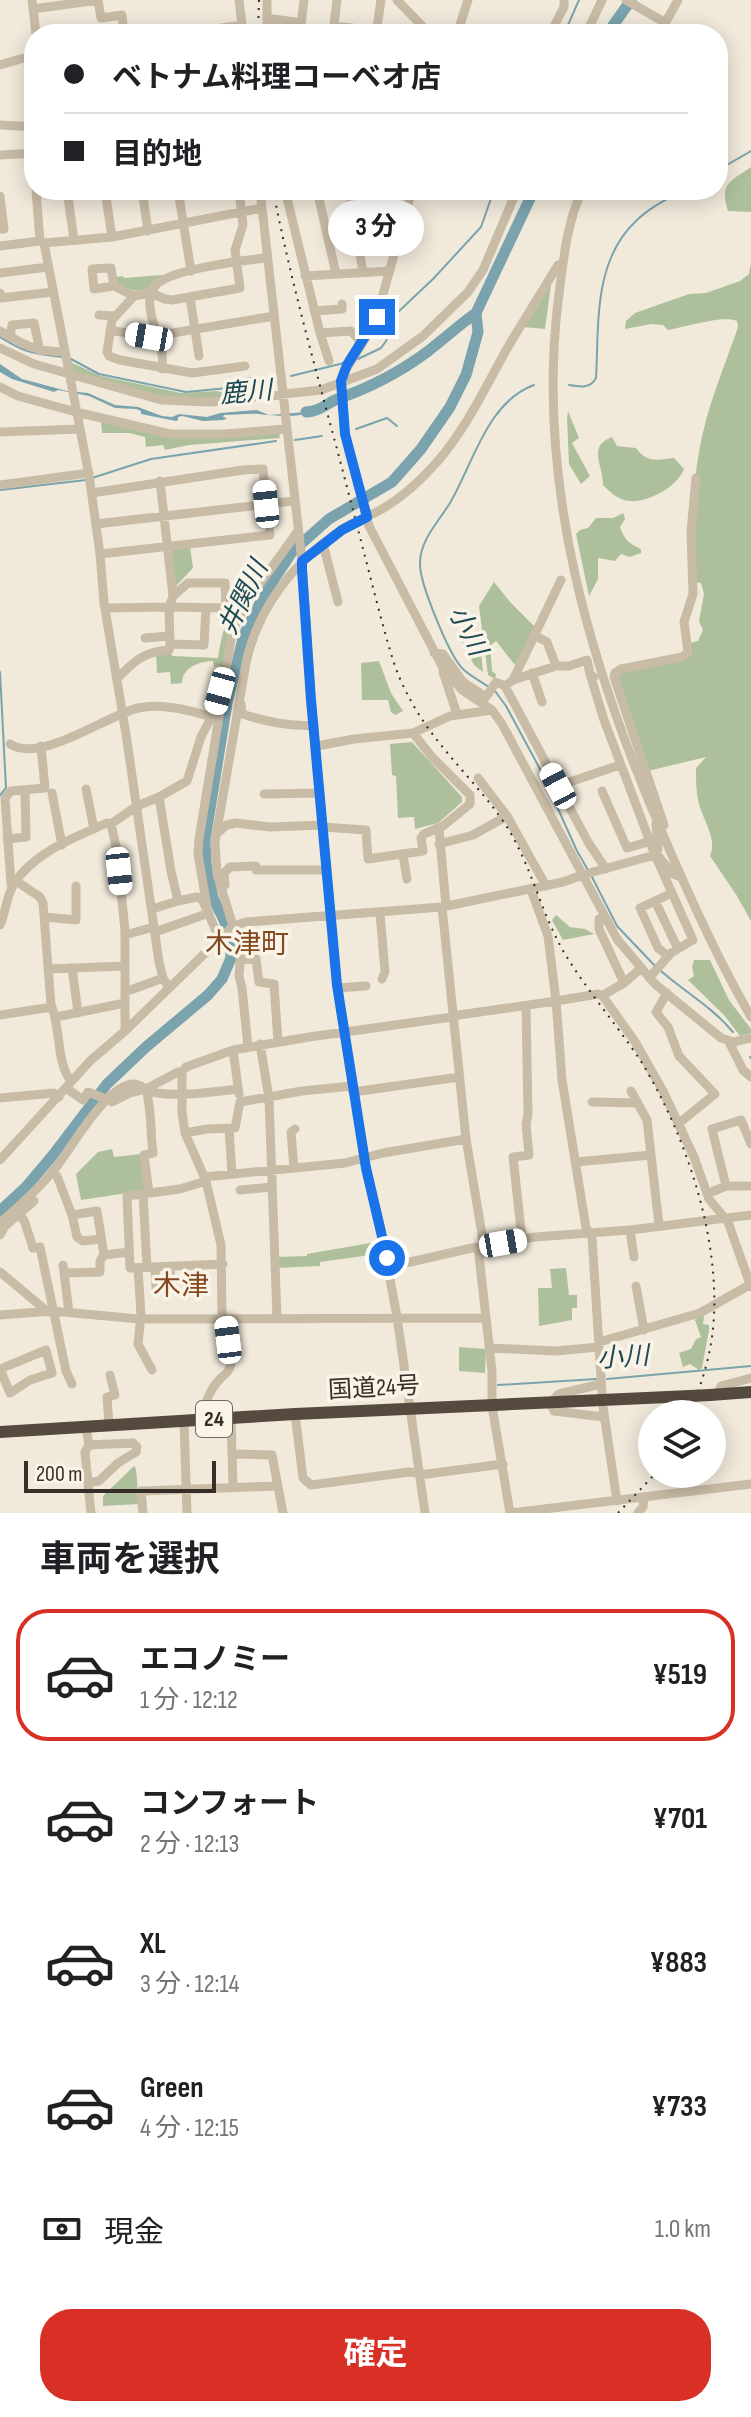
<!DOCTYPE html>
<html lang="ja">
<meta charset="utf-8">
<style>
:root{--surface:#fff;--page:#f6f6f6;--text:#202124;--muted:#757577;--line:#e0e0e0;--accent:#d93025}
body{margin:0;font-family:"Sofia Sans Condensed","Noto Sans JP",sans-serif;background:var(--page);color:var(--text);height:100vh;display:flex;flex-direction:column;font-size:30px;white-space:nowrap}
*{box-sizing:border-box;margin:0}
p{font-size:26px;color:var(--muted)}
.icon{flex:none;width:44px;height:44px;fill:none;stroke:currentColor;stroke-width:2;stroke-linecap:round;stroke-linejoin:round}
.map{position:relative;height:1513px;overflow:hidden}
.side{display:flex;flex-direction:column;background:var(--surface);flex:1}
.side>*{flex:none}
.hud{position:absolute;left:24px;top:24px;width:704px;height:176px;border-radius:32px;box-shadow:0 4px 20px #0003;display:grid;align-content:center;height:176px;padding:0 40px;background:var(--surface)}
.controls{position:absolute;left:638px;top:1400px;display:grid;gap:16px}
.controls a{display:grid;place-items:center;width:88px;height:88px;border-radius:50%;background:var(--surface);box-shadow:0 4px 20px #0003;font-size:40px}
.scale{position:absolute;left:24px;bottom:20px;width:192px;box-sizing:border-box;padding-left:8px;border:4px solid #362e27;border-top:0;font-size:22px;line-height:28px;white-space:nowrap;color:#362e27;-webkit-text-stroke:6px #f9f4e7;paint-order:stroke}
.end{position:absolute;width:36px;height:36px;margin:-18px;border:10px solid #1a73e8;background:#fff;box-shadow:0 0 0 4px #fff}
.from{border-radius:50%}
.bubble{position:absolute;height:56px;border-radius:28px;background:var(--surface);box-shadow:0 4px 20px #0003;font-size:26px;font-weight:700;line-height:56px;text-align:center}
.car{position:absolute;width:24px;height:48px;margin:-24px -12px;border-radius:10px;box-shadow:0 0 6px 2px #0007;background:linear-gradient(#fff 24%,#345 0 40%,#fff 0 76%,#345 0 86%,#fff 0)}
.hud b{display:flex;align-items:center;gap:28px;height:76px;font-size:30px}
.hud b+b{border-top:2px solid var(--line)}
.hud i{width:20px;height:20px;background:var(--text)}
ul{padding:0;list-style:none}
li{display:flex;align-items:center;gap:24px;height:132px;margin:0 16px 12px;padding:0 24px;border:4px solid transparent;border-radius:32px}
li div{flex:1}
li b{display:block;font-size:30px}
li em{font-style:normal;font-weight:700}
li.on{border-color:var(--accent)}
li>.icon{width:72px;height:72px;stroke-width:1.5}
h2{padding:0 40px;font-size:36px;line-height:96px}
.pay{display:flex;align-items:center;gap:20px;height:88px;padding:0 40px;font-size:30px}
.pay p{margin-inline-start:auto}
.action{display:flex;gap:16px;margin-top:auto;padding:16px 40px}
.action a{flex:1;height:92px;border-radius:32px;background:var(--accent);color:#fff;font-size:32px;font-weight:700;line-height:92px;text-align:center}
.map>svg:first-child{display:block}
</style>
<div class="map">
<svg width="751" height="1513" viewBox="0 0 751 1513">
<rect width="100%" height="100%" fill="#f1eadb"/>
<path fill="#aec09b" d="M751 167V212L728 211C719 183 730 182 751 167Z
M751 263V921L737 896 710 856C717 839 705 824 700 807 696 795 696 781 696 768L706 757 648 771 611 670 692 655 690 643 698 641 703 630 699 621 704 594 701 583 695 582C694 539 691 494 699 452 706 409 724 368 738 327L737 321C723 315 686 327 668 330L663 325 651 324 625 329 626 321 635 313 689 294 706 293 740 281 749 274Z
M162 275C150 294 139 294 119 285L115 277 123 276 124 278Z
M552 277 545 329 523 327Z
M70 362 101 376 181 393 217 391 238 396 204 399 159 396 74 373Z
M568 411 579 438 572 443 590 476 581 484 569 464 567 418Z
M101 420 138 430 279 433 280 438 189 445 165 450 163 445 146 447 145 437 129 433H102Z
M612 437 617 446 636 448C647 463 657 460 674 458L684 469C677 488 643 506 624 500 615 497 609 491 603 485 603 464 587 447 612 437Z
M623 513 625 519 620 527C625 540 628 543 641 549V553L630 557 621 554 615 561 598 558V579L589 596 576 534 580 530 588 528 596 518H613Z
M190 546 193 568 175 587 171 552 174 548Z
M494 582 511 603 536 628 515 665 496 641 490 646 492 671 496 674 495 679 488 675 479 606Z
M251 589 239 610 223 680 220 678V666L214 667 213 661C198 662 183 667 182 683L171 684 170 672 157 673 156 653 171 651 172 656 218 658C222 631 228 608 251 589Z
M459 635 480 642 483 672 474 665Z
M379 661 391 693 403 711 395 715 391 712 388 700H362L361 663Z
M412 742 462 797V802L438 823 415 829 414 817 398 818 396 776 392 775 390 744Z
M556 915 570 927 585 929 594 934 563 940 552 920Z
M694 960H710L729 1000 751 1029V1033L740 1036 724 1015 688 980 694 976 692 967Z
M112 1149 114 1157 141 1154 147 1190 81 1200 76 1174 98 1152Z
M376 1242 378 1254 320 1262V1266L277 1268 276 1257 307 1256V1254Z
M566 1268 569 1295H577V1308H572V1320L539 1326 538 1288H552L550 1269Z
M704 1316 703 1324 709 1325V1330L702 1368 699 1370 690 1364 683 1367 679 1353 691 1349 696 1339 701 1337 695 1320 697 1317Z
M459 1347 486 1349 485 1373 459 1371Z
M134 1466 136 1469 139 1504 103 1506V1496Z"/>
<path fill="#7aa3ae" d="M0 364 22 379 67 391 88 393 115 405 138 407 162 416 172 417 179 414 207 417 220 413 257 410 269 415 318 411C299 418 277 416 258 414 247 413 235 415 224 415L223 417 227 418 224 420 203 421 182 416 178 417V420L176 421 141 414V411L136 409 115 408 89 396 58 390 54 392 12 379 0 372Z"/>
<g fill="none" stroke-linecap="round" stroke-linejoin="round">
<path stroke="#7aa3ae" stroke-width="2" d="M564 34 579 0
M718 170 751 151
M0 337C28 354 31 353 62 357
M71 359 99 374 186 392 228 388 247 378H267
M358 359 381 348 386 341 396 314 434 278 481 227 494 190
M291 376 344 363
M569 385C580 387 590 389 596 378 599 325 593 261 636 221 649 208 667 199 683 190
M356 429 387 418 397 426
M295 440 322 436
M92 478 151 459 276 441
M0 490 86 480
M0 672 6 788 0 795
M490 688C482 682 472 677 464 670 450 658 419 582 420 563 420 540 439 521 450 503 473 464 487 402 534 385
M495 691 506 706 540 769 577 851 588 870
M591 875 617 926 656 967
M661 971C685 992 712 1007 733 1032
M750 1057 751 1058
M607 1379 751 1366
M498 1385 596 1379"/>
<path stroke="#7aa3ae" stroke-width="11" d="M607 34 631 0
M306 412C322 411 326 403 340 398 371 387 400 372 427 352 444 339 459 325 476 313
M0 1211 26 1187 53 1155 107 1084 146 1047 208 995 222 979 231 958V943L225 922 213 898 206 863 205 840 227 703 244 635 265 593 292 552 329 519 392 482 421 449 450 407 466 375 478 332 476 313 534 190"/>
<path stroke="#c9bca7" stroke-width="9" d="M32 0 36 34
M239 0 243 34
M397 0 430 34
M626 0 664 22
M33 9 98 0 101 18 122 15 124 34
M267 18 301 23
M334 26 377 31
M181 34 242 25
M267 34V0
M300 34 304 0
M333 34 337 0
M376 34 381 0
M457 34 468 0
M550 34 564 7V0
M586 34 602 0
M659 34 678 0
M0 65 34 55
M0 125 34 127
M0 155 34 153
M36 190 40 241 44 243 89 475 100 554 104 603 126 734 159 962 163 978 169 988
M67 190 74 240
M105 190 112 237
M142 190 148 231
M178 190 191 271
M260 190 302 561 311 700 337 985 366 1168 380 1225 397 1317 425 1513
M285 190 320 333 351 331 361 342
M317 190 336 274
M349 190 363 272
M412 190 375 323 343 374 341 381 345 434 369 526 443 668 462 690 492 710 502 724 617 939 655 984 721 1038 734 1042 751 1038
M582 190C566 225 563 264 558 302 536 487 591 669 664 837 690 898 718 960 751 1017
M0 196 4 229H0
M376 220 402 225
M44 243 112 237 262 208
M0 246 40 241
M0 273 48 267
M305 276 390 271
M114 286 94 289 92 269 111 268 114 286 134 296 151 293 165 299 172 300 240 288 235 250 243 225 239 190
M0 293 1 298 53 292
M134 296 112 320 107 352 109 356 120 360 192 373 245 366
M190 297 199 356
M314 311 342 309V304
M99 315 115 316
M110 330 149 337 274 316
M0 331C26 346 34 351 65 352
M320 333 329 361
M10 337 12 325 34 323 40 351
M0 348 34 364 161 400 211 402 321 390 377 369 423 336 468 292 483 270 517 190
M162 369C165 342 152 330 150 307 149 299 151 290 157 284 173 269 245 260 267 258
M0 387 18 396 76 412 170 434H224L286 429
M0 432 80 429
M160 481 173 596
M0 485 89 473
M92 493 243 470 263 469 270 535 100 554
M96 524 294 501
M323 544 338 602
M105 608 169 607 173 596 188 583H225L226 608 169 607 170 644 204 645 206 608
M536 636 547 642 556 666
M145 638 170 636
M434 653 443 654 463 682 486 697 496 682 505 686 588 842 606 869
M443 672 457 714
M532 673 542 702
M590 674 604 720 655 855 693 940 671 953 649 978
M117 679C134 661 143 652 169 650L170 644
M513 680 556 666H569L587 660 590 674 594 677
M505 686 513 680 561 580
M241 704 242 714C265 721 289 727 314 725
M10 744C41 764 107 715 138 708 162 703 189 710 212 717
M317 746 354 739 413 733 450 716 492 710
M478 778 507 816 546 886
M558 786 620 765
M86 789 94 829
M602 791 627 848 651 841
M52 793 62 845
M264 794 320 793
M159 797 171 871 178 901 197 897 202 899 216 931 221 939
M111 824 117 851 125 931V1031
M664 825 614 677 615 673 621 669 682 657 688 652 684 622 693 594 691 532 696 478
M323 827 366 830 368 859 423 851 421 838 424 834 443 826 470 804V795L432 757 413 733
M439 829 446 906
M216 834 227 825 236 823 270 827 323 825
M7 839 26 837 25 790
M439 844 473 835 507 816
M403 855 407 879
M658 856 673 874 681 877
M16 881 40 897 43 903 51 1005C61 1027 56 1063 71 1081
M11 884 5 798 11 791 45 788 41 746
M225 885 224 873 230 867 256 866V870H327
M655 901 678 949
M207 907 198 854 199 839 221 705
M442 907 466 1139 484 1246
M152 909 178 901
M380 913 385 972 382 979
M45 917 76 920V886
M604 917 599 919V929L624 983
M0 925C6 912 6 897 14 884 33 853 75 837 107 823L111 824 137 806 159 797 187 781 201 737 216 708 224 682 233 629 249 599 298 531
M236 925 241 949 239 976 242 988 248 1047
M233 926 217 874 215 842 246 663C258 606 296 560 344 528 355 521 369 517 382 509 403 497 421 480 437 462 465 430 484 390 504 354 521 324 540 295 558 265H562
M155 932 209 913
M125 935 154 927
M668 956 658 948 640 908 672 893
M240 960 256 959 259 982 274 984 278 1042
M72 968 78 1013
M48 969 125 966
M640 969 624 983 605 994 604 998 634 1040 663 1091 694 1157 709 1199 728 1222 751 1287
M337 988 366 986
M125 992 163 978
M667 993 656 1012 668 1027 679 1056 715 1094 678 1124
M0 1015 52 1007
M452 1016 556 1001 548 936 531 890
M56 1017 125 1003
M729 1042 743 1070 751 1077
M260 1044 269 1098 277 1318
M233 1050 239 1094
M182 1072V1112L185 1133 206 1181 221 1245 222 1315 225 1318 231 1363C229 1374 225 1373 219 1380 210 1390 202 1407 204 1420
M66 1088 83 1100 88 1092 106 1099
M146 1089C152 1110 150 1131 153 1153L144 1155 149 1193
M631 1091 647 1120 659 1225
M353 1092 459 1077
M0 1098 54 1093 59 1097
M112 1102 130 1093 146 1089C163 1100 217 1091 238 1089
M592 1102 638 1103
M229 1129 232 1174
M185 1133 207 1129 235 1128 240 1102 302 1091 352 1086
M0 1160 91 1060 125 1031 233 926 246 922 442 907 563 882 582 875 655 855 658 849 656 824
M576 1162 651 1155
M294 1168 291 1132 295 1129
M57 1176 72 1215 97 1211 104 1255 129 1252
M204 1177 345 1163 383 1153 466 1139
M206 1181 180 1189 127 1196 130 1268 223 1264
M726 1186 712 1129 741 1120 751 1144
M240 1190 272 1187
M143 1194 147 1267
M707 1194 726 1186H751
M19 1215 24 1220 33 1248 40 1247 66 1371 72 1384
M72 1215 77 1237 83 1241 101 1239
M0 1223C19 1206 38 1190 54 1170 70 1151 108 1081 135 1084 138 1084 144 1088 146 1089L178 1072H182L186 1067 233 1050 309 1037 452 1017
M630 1230 634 1257
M0 1235 5 1226 34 1201
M522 1239 513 1157 529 1155 526 1124 528 1115 526 1006
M63 1265 69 1312
M155 1267 156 1288H171L170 1267
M388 1267 472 1248 535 1237 630 1230 751 1215
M138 1268 141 1315 138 1344 152 1370
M0 1272 48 1312
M64 1273 100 1272V1261L104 1255
M636 1286 644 1330
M0 1315 52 1311 139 1319 486 1318 478 1247
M486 1318 492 1371V1406L510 1513
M599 1342 700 1313 751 1284
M489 1348 556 1351 599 1347
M46 1350 52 1373 30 1380 10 1393 0 1369Z
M601 1384 559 1394 550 1403 554 1411 604 1417
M602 1393 592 1237 586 1228 562 1080 556 1001 598 994 604 996
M717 1395 721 1386 751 1378
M603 1407 617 1501
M295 1414 303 1478 311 1485 409 1472 427 1474 503 1464
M231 1417 233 1487
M184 1421 187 1513
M109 1426 107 1397 115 1395 110 1375
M86 1428 89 1445 133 1443 137 1447 136 1452 118 1463 99 1481 88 1483 91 1513
M233 1454 272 1455 283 1513
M88 1483 85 1452 89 1445
M143 1513 141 1491 278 1486
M511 1513 751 1484
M638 1513 643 1507 644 1498"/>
<path stroke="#564a3f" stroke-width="12" d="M710 1395 751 1392
M0 1432 295 1414 690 1396"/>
<path stroke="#362e27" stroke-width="2" stroke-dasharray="2 6" stroke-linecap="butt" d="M258 34 259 0
M273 190C293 293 323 394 349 495 360 536 370 577 381 618 387 639 392 661 401 681 427 740 468 771 503 821 531 862 540 912 565 954 588 992 618 1026 642 1063 688 1139 724 1248 712 1337 708 1364 700 1389 689 1414
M618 1513 655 1474"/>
<path stroke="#564a3f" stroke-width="12" d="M690 1396 710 1395"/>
</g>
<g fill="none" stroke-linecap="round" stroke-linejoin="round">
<path stroke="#1a73e8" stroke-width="10" d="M377 317 347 365 341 381 345 434 367 517 342 530 302 561V570L311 700 337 985 366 1168 387 1258"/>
</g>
<g text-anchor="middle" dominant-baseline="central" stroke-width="7" stroke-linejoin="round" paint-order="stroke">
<rect fill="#f9f4e7" stroke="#706961" stroke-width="2" x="196" y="1401" width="36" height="36" rx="6"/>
<g font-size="22" font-weight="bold" fill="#362e27">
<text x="214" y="1419">24</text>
</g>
<g font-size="24" fill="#362e27" stroke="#f9f4e7">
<text transform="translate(374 1388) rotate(-3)">国道24号</text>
</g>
<g font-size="26" font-style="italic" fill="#1e4956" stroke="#f9f4e7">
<text transform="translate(246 393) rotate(-5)">鹿川</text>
<text transform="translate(244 598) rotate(-64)">井関川</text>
<text transform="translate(467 631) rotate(63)">小川</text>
<text transform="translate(623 1358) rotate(-4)">小川</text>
</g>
<g font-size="28" fill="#834922" stroke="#f9f4e7">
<text x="247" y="944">木津町</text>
<text x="181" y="1286">木津</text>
</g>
</g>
</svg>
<div class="controls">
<a><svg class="icon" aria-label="layers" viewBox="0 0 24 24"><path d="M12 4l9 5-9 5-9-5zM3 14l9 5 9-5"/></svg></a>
</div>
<div class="scale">200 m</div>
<i class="end from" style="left:387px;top:1258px"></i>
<i class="end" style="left:377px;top:317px"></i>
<div class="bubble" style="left:328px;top:200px;width:96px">3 分</div>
<i class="car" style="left:149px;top:337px;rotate:280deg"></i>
<i class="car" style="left:266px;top:504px;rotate:354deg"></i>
<i class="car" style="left:220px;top:691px;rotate:195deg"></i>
<i class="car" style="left:558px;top:786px;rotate:332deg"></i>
<i class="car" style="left:119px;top:871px;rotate:174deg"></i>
<i class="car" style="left:503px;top:1243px;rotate:80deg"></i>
<i class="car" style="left:228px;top:1340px;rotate:353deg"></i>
<div class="hud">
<b><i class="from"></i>ベトナム料理コーベオ店</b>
<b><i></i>目的地</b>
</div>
</div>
<section class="side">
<h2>車両を選択</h2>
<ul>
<li class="on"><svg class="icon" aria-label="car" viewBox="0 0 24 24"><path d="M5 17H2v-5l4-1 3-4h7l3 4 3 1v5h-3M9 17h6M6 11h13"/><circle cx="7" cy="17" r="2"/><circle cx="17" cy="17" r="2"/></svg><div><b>エコノミー</b><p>1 分 · 12:12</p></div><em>¥519</em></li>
<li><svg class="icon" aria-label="car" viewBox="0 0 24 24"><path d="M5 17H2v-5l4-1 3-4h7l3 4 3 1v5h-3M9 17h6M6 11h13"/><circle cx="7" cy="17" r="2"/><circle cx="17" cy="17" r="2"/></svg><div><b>コンフォート</b><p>2 分 · 12:13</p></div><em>¥701</em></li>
<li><svg class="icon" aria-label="car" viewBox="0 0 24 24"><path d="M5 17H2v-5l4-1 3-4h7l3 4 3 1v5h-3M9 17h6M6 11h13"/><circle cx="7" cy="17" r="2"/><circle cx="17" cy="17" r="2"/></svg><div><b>XL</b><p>3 分 · 12:14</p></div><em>¥883</em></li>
<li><svg class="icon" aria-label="car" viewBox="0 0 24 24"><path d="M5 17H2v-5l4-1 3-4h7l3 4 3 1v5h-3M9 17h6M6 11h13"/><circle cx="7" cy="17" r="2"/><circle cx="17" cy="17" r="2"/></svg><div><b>Green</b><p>4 分 · 12:15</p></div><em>¥733</em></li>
</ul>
<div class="pay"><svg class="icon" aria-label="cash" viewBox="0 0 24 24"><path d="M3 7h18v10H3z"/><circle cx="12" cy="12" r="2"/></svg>現金<p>1.0 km</p></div>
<div class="action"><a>確定</a></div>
</section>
